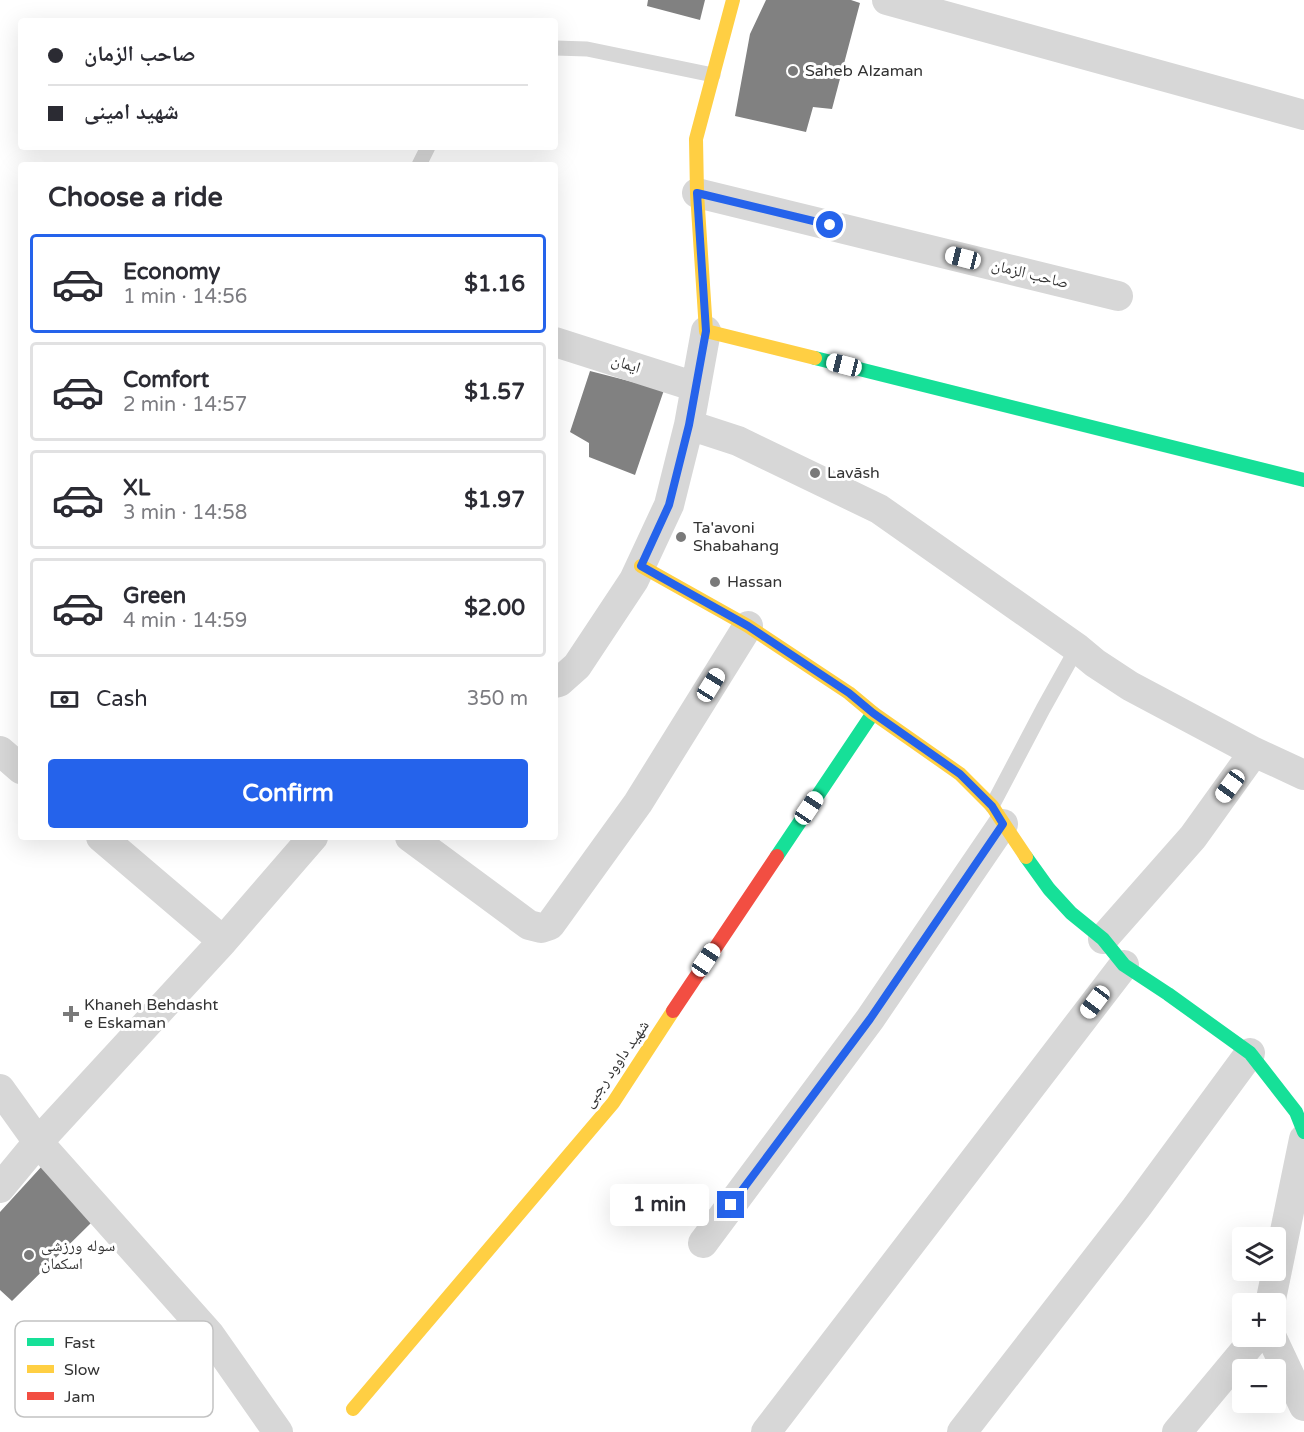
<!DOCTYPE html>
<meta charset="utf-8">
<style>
:root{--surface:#fff;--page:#f2f2f3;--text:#2b2b33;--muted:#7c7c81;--line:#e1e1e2;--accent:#2563eb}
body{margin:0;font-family:"Varela Round","Noto Naskh Arabic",sans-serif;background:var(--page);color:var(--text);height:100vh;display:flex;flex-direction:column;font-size:22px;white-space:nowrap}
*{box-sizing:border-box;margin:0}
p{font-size:20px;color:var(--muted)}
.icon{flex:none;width:33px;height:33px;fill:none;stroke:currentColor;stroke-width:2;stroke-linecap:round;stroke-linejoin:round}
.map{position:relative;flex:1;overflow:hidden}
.side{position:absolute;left:18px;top:162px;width:540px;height:678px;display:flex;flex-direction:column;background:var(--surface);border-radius:6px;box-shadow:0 6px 24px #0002}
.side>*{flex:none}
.banner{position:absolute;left:18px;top:18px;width:540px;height:132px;border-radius:6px;box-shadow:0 6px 24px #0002;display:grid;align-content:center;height:132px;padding:0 30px;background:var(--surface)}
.buttons{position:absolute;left:1232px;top:1227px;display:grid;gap:12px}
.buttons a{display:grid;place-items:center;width:54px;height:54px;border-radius:6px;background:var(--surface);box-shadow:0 6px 24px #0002;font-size:30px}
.end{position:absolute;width:27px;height:27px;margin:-14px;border:8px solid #2563eb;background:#fff;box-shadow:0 0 0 3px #fff}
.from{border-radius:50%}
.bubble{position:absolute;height:42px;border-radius:6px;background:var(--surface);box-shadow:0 6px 24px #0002;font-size:20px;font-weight:700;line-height:42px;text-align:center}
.car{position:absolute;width:18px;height:36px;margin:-18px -9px;border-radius:8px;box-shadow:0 0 4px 2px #0007;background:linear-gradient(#fff 24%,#345 0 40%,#fff 0 76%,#345 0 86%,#fff 0)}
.banner b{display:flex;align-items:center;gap:21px;height:57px;font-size:22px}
.banner b+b{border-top:2px solid var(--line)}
.banner i{width:15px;height:15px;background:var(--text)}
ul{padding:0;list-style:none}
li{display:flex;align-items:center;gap:18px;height:99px;margin:0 12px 9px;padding:0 18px;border:3px solid var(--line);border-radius:6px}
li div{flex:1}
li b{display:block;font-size:22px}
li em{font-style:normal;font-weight:700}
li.active{border-color:var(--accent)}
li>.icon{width:54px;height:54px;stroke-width:1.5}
h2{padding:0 30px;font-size:27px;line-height:72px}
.pay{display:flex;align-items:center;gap:15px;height:66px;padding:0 30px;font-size:22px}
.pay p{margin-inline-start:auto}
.primary-button{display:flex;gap:12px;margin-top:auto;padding:12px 30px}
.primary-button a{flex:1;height:69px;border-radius:6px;background:var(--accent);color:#fff;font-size:24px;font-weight:700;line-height:69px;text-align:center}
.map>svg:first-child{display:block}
</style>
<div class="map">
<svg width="1304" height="1432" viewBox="0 0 1304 1432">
<rect width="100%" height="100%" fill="#fff"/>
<path fill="#818181" d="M648 0H705L700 20 647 6Z
M766 0H851L860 3 832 109 813 107 806 132 735 116 750 34Z
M590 371 664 390 635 475 589 457V443L570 432Z
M43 1165 93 1221 12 1301 0 1290V1212Z"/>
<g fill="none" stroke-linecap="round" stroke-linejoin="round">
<path stroke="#d7d7d7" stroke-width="15" d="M555 48 587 49 713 75
M419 165 428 147
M992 806 1043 709 1077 648"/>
<path stroke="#d7d7d7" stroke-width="30" d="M887 0 1304 115
M697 193 1118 296
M555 342 696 387
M689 425 738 441 879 509 1077 648 1095 663 1130 686 1254 752 1304 775
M555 683 559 682 577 666 634 580 669 505 689 425 706 331
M0 751 21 769
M101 837 223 941
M410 837 529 925 541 928 550 925 638 803 748 626
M1103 939 1193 837 1254 752
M0 1089 38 1142 210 1335 278 1432
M0 1188 38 1142 223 941 313 837
M703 1243 870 1019 1003 824
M1270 1304 1304 1139
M1271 1336 1304 1406
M766 1432 1124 965
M962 1432 1136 1208 1250 1053
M1177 1432 1257 1336"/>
<path stroke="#16e098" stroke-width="14" d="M815 358 1304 480
M777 856 873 713
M1026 857 1049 889 1071 913 1103 939 1124 965 1168 994 1250 1053 1296 1112 1304 1132"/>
<path stroke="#ffcf43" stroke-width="14" d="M733 0 696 139 697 193 706 331 815 358
M641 566 748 626 849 693 873 713 960 774 992 806 1026 857
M353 1409 613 1103 673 1011"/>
<path stroke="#f24e42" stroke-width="14" d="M673 1011 777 856"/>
</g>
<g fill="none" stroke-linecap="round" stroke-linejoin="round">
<path stroke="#2563eb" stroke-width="8" d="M731 1205 870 1019 1003 824 992 806 960 774 873 713 849 693 748 626 641 566 669 505 689 425 706 331 697 193 830 225"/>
</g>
<g fill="#7a7a7a" stroke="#fff" stroke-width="2">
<circle cx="793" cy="71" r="6"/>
<circle cx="815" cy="473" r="6"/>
<circle cx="681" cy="537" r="6"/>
<circle cx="715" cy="582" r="6"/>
<path d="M68 1005h6v6h6v6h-6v6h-6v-6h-6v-6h6z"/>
<circle cx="29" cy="1255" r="6"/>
</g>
<g text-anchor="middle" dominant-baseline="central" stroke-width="6" stroke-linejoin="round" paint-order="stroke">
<g font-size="16" fill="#333" stroke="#fff" text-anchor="start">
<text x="805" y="71">Saheb Alzaman</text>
<text x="827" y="473">Lavāsh</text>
<text x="693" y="528">Ta'avoni<tspan x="693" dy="18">Shabahang</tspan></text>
<text x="727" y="582">Hassan</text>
<text x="84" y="1005">Khaneh Behdasht<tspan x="84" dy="18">e Eskaman</tspan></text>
<text x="41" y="1246">سوله ورزشی<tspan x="41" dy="18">اسکمان</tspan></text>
</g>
<g font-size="16" fill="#333" stroke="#fff">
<text transform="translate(1030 274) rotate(14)">صاحب الزمان</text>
<text transform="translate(626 364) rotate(18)">ایمان</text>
<text transform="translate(616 1064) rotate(-55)">شهید داوود رجبی</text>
</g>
</g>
<rect x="15" y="1321" width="198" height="96" rx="9" fill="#fff" stroke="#c2c2c2" stroke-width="1.5"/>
<rect x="27" y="1338" width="27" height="8" fill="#16e098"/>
<rect x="27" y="1365" width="27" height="8" fill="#ffcf43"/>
<rect x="27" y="1392" width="27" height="8" fill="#f24e42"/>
<g font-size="16" fill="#333">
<text x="64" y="1348">Fast</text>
<text x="64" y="1375">Slow</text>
<text x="64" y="1402">Jam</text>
</g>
</svg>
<div class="buttons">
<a><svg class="icon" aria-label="layers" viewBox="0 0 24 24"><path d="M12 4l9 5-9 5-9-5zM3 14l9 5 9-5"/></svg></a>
<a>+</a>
<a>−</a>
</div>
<i class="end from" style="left:830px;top:225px"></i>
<i class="end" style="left:731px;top:1205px"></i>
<div class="bubble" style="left:610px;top:1184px;width:99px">1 min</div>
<i class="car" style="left:963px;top:258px;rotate:284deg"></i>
<i class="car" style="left:844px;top:365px;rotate:284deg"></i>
<i class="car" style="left:711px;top:685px;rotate:32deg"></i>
<i class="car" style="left:1230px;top:786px;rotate:216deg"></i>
<i class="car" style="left:809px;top:808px;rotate:34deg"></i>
<i class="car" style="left:706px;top:960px;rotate:34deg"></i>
<i class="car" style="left:1095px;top:1002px;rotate:217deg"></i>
<div class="banner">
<b><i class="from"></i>صاحب الزمان</b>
<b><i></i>شهید امینی</b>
</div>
<section class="side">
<h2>Choose a ride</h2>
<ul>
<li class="active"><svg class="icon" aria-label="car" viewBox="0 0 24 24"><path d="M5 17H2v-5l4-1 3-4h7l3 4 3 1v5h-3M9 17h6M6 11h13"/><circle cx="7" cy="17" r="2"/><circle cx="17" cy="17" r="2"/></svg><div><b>Economy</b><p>1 min · 14:56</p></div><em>$1.16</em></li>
<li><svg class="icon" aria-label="car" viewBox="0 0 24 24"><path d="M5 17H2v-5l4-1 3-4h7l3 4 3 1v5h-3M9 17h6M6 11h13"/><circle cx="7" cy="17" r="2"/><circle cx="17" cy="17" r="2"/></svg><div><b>Comfort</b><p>2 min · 14:57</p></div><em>$1.57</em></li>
<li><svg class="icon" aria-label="car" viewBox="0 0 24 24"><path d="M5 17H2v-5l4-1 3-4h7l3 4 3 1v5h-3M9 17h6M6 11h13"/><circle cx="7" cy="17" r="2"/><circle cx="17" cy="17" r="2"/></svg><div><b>XL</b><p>3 min · 14:58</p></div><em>$1.97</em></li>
<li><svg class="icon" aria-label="car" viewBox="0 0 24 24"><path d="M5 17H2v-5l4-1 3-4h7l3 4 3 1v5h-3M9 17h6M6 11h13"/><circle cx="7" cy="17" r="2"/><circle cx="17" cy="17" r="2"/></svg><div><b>Green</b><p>4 min · 14:59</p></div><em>$2.00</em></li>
</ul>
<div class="pay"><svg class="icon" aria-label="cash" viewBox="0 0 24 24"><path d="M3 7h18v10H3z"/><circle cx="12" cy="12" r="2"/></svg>Cash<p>350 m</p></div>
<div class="primary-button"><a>Confirm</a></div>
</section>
</div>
